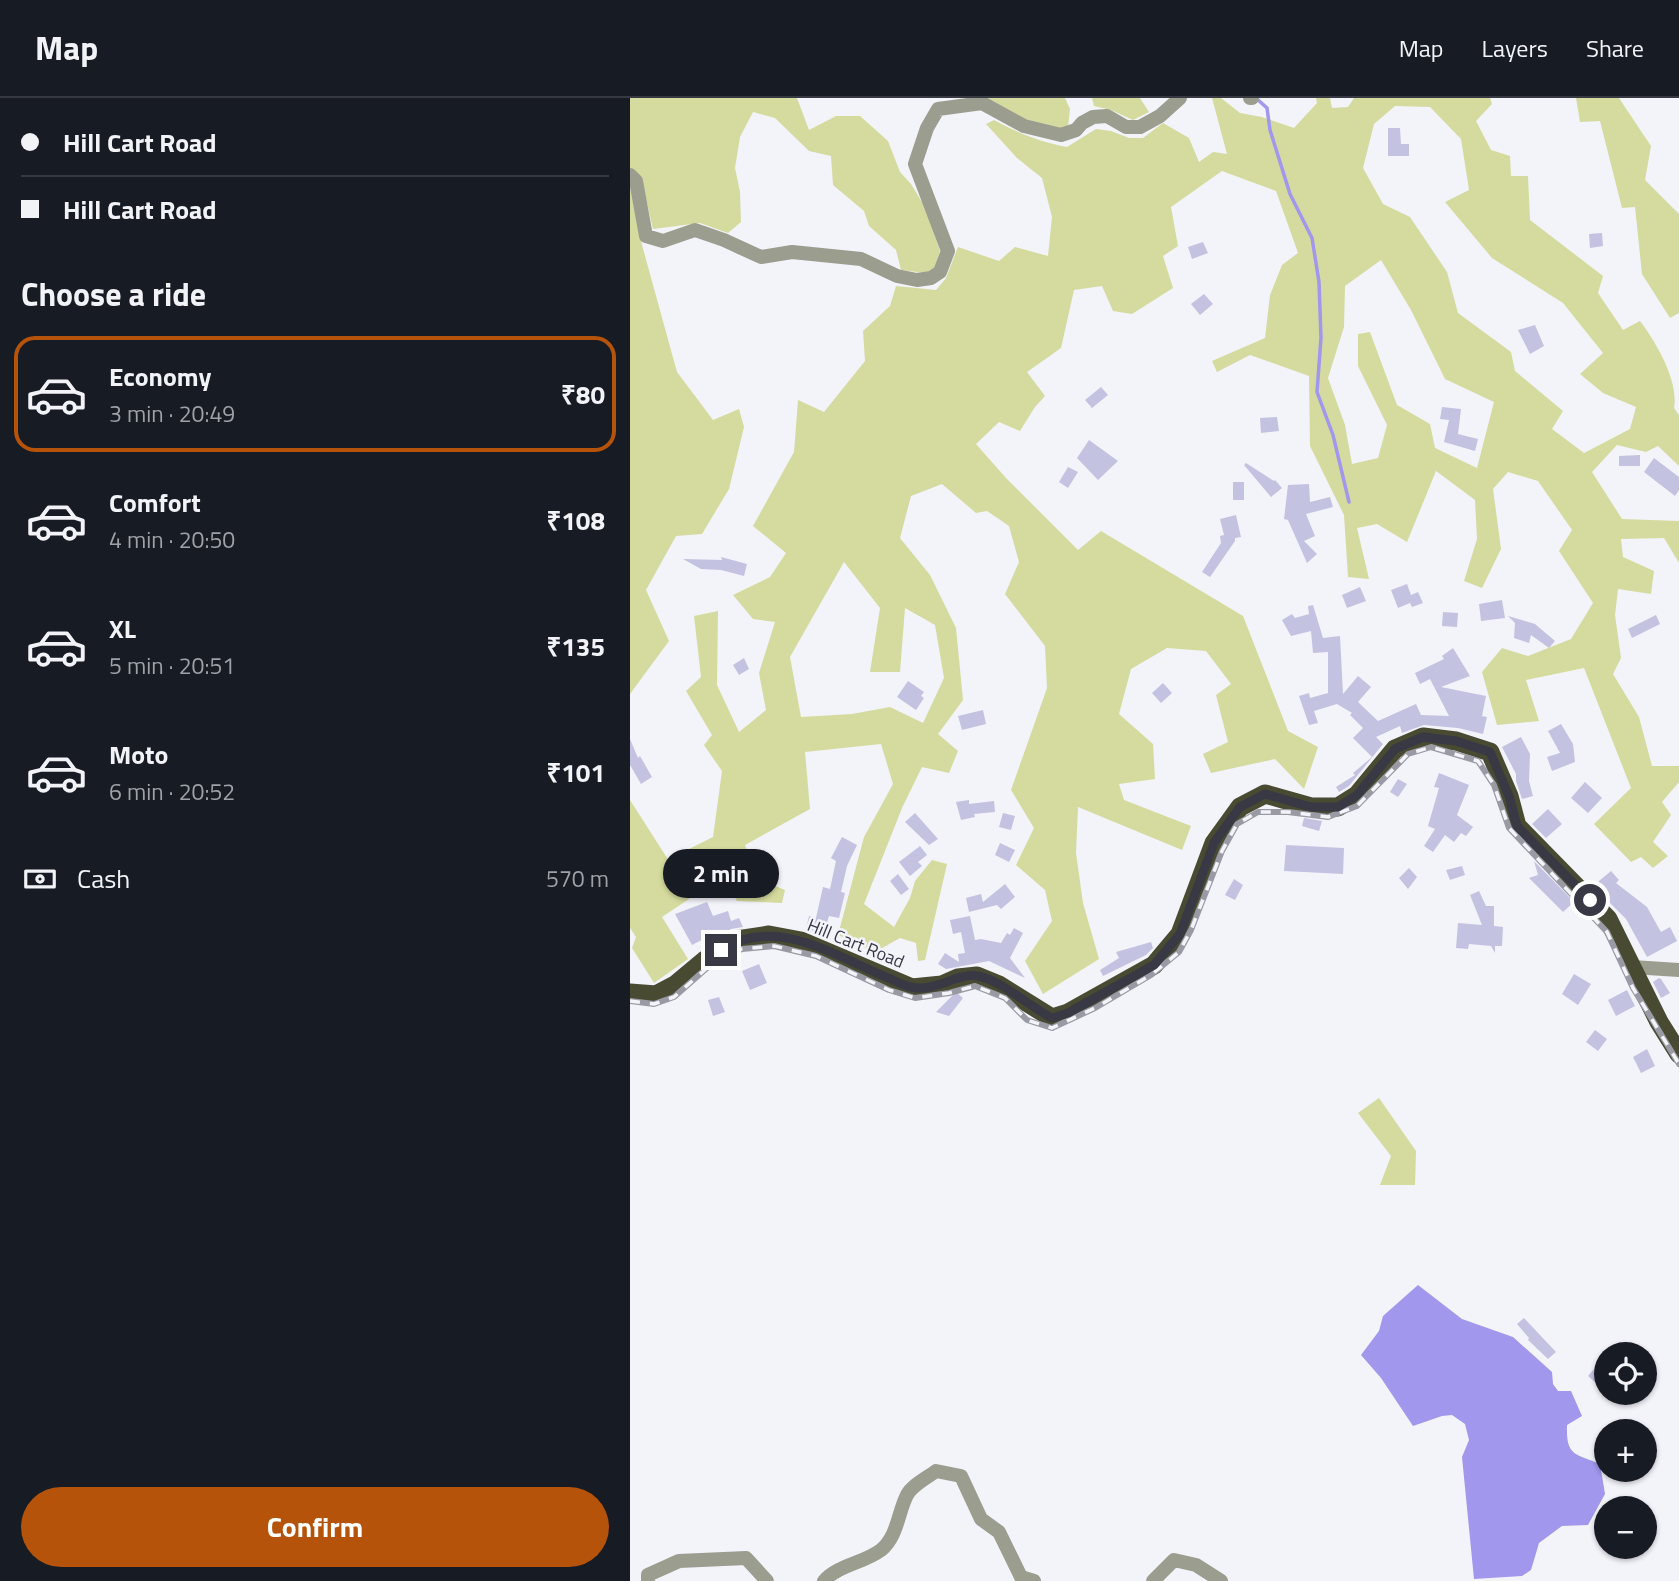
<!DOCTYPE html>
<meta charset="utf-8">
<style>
:root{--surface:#171b24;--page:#242831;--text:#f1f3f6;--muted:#9ea1a6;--line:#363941;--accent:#b45309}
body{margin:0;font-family:"Titillium Web",sans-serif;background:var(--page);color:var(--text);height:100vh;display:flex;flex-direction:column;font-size:26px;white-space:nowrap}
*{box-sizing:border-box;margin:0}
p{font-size:23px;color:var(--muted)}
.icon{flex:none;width:38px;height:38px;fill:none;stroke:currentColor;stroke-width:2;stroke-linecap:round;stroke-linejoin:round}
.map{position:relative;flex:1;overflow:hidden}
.drawer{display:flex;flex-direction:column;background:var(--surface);width:630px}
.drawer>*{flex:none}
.banner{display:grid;align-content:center;height:154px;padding:0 21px;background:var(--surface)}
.tools{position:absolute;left:964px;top:1244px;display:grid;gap:14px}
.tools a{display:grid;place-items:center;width:63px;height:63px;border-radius:50%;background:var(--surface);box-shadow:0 2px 5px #0004;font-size:35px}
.end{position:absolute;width:32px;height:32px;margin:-16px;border:9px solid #393845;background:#fff;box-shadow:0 0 0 4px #fff}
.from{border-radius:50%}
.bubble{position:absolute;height:49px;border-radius:24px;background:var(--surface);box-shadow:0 2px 5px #0004;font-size:23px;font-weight:700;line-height:49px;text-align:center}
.banner b{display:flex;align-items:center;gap:24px;height:66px;font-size:26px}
.banner b+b{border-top:2px solid var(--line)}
.banner i{width:18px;height:18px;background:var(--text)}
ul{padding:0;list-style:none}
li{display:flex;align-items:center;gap:21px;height:116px;margin:0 14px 10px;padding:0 7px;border:4px solid transparent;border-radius:21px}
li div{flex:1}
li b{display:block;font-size:26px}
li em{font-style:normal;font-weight:700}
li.active{border-color:var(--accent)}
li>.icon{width:63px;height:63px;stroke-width:1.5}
h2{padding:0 21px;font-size:32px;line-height:84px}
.pay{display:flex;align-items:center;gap:18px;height:77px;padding:0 21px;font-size:26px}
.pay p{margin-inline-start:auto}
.cta{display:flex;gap:14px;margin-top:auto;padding:14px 21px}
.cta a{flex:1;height:80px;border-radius:42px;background:var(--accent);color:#fff;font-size:28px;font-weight:700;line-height:80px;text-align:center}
header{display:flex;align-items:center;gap:42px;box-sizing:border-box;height:98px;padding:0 35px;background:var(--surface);border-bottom:2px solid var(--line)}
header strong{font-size:33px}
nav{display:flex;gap:38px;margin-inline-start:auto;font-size:24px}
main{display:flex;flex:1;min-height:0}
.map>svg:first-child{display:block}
</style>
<header>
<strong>Map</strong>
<nav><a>Map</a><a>Layers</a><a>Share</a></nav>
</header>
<main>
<section class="drawer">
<div class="banner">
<b><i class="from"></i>Hill Cart Road</b>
<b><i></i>Hill Cart Road</b>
</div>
<h2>Choose a ride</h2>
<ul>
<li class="active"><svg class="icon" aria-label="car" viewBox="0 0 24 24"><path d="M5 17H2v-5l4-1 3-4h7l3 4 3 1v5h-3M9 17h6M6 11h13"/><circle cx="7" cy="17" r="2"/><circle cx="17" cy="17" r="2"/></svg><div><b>Economy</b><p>3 min · 20:49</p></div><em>₹80</em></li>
<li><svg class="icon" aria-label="car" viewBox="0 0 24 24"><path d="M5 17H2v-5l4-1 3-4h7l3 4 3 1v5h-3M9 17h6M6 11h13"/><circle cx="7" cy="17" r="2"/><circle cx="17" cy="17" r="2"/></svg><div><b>Comfort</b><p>4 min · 20:50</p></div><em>₹108</em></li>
<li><svg class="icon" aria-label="car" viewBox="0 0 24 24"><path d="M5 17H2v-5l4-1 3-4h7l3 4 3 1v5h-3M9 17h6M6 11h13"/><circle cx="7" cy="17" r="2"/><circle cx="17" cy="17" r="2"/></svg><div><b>XL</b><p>5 min · 20:51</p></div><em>₹135</em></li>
<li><svg class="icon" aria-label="car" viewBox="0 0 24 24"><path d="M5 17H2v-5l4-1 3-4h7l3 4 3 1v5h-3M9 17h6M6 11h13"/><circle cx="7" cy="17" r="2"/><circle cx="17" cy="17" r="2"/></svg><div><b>Moto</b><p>6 min · 20:52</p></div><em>₹101</em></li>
</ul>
<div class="pay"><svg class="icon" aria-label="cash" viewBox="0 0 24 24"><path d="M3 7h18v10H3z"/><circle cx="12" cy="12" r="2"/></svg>Cash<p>570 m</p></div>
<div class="cta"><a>Confirm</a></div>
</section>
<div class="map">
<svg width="1049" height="1483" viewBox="0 0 1049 1483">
<rect width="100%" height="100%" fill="#f3f3fa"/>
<path fill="#d5db9e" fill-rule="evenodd" d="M0 0H167L179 32 206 18H230L258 43 270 74 281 86 295 109 310 153 305 171 295 175 271 172 266 152 239 128 234 113 203 87 201 58 179 53 145 20 123 14 110 39 105 70 110 94 111 124 98 135 70 125 23 131 13 87 0 71Z
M352 0H435L440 11 438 29C408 38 377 15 352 0Z
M462 0H510L519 14 503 22 481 12 464 8Z
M582 0H591L610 15 632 19 664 30 687 5 686 0H700L702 10 718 9 724 0H860L862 6 846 23 861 52 880 58 881 78H898L900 122 973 178 968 195 993 232 1010 223C1026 244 1049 283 1044 310L1049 317V368L1028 348 1016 354 987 347 962 374 992 421 1049 423V465L1034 440 991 441 993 459 1024 473 1021 496 988 491 985 517 991 560 983 576 1009 619 1022 668H1049V684L1032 704 1041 717 1023 744 1038 758 1023 770 1011 759 1001 764 964 726 1001 690 954 570 896 582 909 623 867 627 852 574 872 550 898 558 941 541 963 505 929 453 942 432 908 383 878 374 863 391 871 451 852 490 834 483 847 441 845 402 806 373 777 444 747 426 727 430 739 481 718 479 714 417 680 348 679 278 620 257 587 274 582 263 635 240 640 197 652 167 668 155 646 93 592 73 541 109 548 148 533 158 543 190 502 216 483 213 472 188 444 192 431 250 397 274 415 298 405 309 390 333 369 324 346 346 376 380 448 452 471 433 613 518 658 633 688 649 674 691 645 661 581 675 573 656 598 644 586 597 601 586 576 553 537 550 501 571 489 616 523 646 525 681 489 686 494 702 561 728 552 752 448 709 446 755 453 805 469 861 413 896 395 863 422 823 415 792 386 767 404 730 381 692 417 590 415 548 375 496 389 464 379 428 357 413 346 415 312 386 281 398 270 440 300 477 326 530 333 602 308 636 328 653 319 675 292 669 272 710 234 806 264 829 280 800 285 783 302 762 317 766 295 862 288 863 286 845 270 840 245 854 208 837 234 739 263 686 251 646 175 654 180 711 115 747 127 780 155 792 152 805 107 803 98 787 73 789 59 751 83 739 92 673 74 647 82 637 56 593 71 579 64 518 88 513 87 587 109 634 136 612 129 575 145 524 123 521 103 497 140 479 156 455 123 428 164 354 168 302 194 314 235 263 233 233 260 208 266 188 306 192 316 180 328 149 369 163 385 149 418 158 422 119 412 80 387 60 356 26 364 22C388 35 410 44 437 49L466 31 481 33 499 40H513L533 25 559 40 569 64 583 54 597 56ZM765 8 800 9 831 41 839 92 815 104 862 160 933 205 973 255 950 276 973 295 1006 309 1000 331 954 355 922 331 933 313 885 273 881 254 828 215 817 174 780 119 753 106 733 70 744 26ZM751 162 781 212 815 281 864 304 847 370 805 350 800 326 767 307 740 234 728 236V268L757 327 748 360 722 366 715 327 698 280 714 229 715 188ZM214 464 250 510 240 574H270L275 510 305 527 314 580 293 625 260 609 222 616 171 619 160 559Z
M946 0H989L1021 48 1015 82 1049 116V215L1040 220 1012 176 1005 109 992 110 970 23 950 24Z
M0 90 12 147 47 274 83 322 109 311 114 329 99 391 72 436 46 438 16 492 39 543 0 596Z
M0 702 62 799 32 819 58 861 24 885 2 850 6 839 0 830Z
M749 1000 786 1053 785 1087H750L761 1058 728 1015Z"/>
<path fill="#a197ec" d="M788 1187 832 1221 883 1239 922 1274 923 1286 928 1293H941L952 1318 937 1327C936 1358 944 1355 970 1366L975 1396 958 1427 932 1428 909 1445 901 1472 892 1478 844 1481 832 1359 839 1342 835 1326 822 1317 812 1318 783 1328 751 1280 731 1257 749 1233 753 1218Z"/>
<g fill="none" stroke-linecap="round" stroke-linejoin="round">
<path stroke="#a197ec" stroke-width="3.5" d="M627 1 637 10 640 32 660 96 682 140 689 184 691 240 687 294 703 337 719 404"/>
</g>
<path fill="#c4c2e1" d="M758 30H770L771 46H779V58H758Z
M972 135 973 148 960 150 959 136Z
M573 144 578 155 562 161 558 149Z
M574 196 583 206 570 217 561 206Z
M905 227 914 248 900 256 888 232Z
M471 289 478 297 462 310 455 302Z
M812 309 831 311 828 336 848 341 845 353 814 344 819 322 810 321Z
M647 319 649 333 631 335 630 320Z
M459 342 488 363 468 382 447 360Z
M1010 357V368H989V358Z
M1024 360 1049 379V392L1045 398 1014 374Z
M616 365 644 383 645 382 652 390 641 399 614 367Z
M438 369 448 374 438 390 429 384Z
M603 384H614V402H603Z
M679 386 680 404 700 399 703 409 676 416 685 438 674 443 687 456 677 465 658 422 654 421 658 387Z
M606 417 611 439 605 440V443L580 479 572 474 591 445 590 438 594 437 590 421Z
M91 459 117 466 114 478 91 472 71 471 53 461 92 462Z
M777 486 781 497 788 494 793 505 782 509 780 505 768 510 761 492Z
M730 489 736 503 717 510 712 497Z
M872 502 875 520 851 523 849 506Z
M683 507 693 540 710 538 713 596 728 578 741 589 728 604 748 623 786 606 791 617 819 618 800 581 790 586 785 575 814 561 812 558 823 550 840 578 811 589 856 598 852 618 857 619 853 636 828 630 794 627 772 635 770 628 746 639 753 646 719 688 709 694 706 689 725 677 723 675 742 659 723 640 733 630 720 617 722 615 707 606 684 613 688 625 679 627 669 598 679 595 680 600 698 595V554L683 555 681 533 661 538 652 522 662 516 665 520 679 516 678 508Z
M813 514 828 515 827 529 812 528Z
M1026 517 1030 526 1002 540 998 531Z
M878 518 905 526 925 543 919 550 901 537 899 545 884 540 885 525Z
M114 560 119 571 109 577 103 567Z
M278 583 294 594 291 598 294 600 286 612 267 599Z
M533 585 542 595 531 605 522 595Z
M353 612 356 626 332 632 328 618Z
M931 626 943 646 945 664 922 673 917 659 930 655 918 633Z
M891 639 900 656 899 683 903 698 892 701 886 683V676L872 649Z
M0 641 8 660 10 658 22 679 11 686 0 667Z
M809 675 839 687 827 717 843 729 836 738 831 735 824 744 815 737 803 754 794 748 805 731 798 728 809 690 804 689Z
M768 681 777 686 768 699 760 694Z
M955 684 972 700 958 715 941 700Z
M339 702V706L364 703 365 714 344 716 345 719 331 722 326 704Z
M918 711 932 726 916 740 902 726Z
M285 715 308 741 299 747 275 724Z
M373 715 385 718 381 732 369 729Z
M674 720 692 723 689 733 672 728Z
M212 739 227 747 217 768 211 794 215 795 209 820 199 818 194 835 176 831 179 818 186 820 193 789 200 791 206 763 201 760Z
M370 745 385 752 379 764 365 757Z
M656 747 714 750 713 776 654 773Z
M290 748 297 757 288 764 292 768 280 778 269 764Z
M904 763 944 804 933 814 899 780 908 777Z
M832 768 835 777 820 782 816 772Z
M779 770 787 779 778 791 769 780Z
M981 773 989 782 986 785 1017 809 1031 834 1040 829 1047 843 1017 859 996 821 963 788Z
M268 776 279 791 271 797 260 783Z
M604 781 613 787 605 802 595 797Z
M375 786 385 799 371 811 367 807 339 814 336 800 351 796 353 804Z
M849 793 856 808H864V828L873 829 872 848H865V855L861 848 839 846 838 851 826 850 828 825 852 827 840 797Z
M77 804 83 818 98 813 101 823 109 820 113 829 101 831 88 839 87 834 62 847 45 816Z
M340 818 345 842 351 841 371 845 377 835 380 837 384 830 393 835 380 860 395 880 359 863 316 871 308 866 315 855 329 864 328 856 335 855 331 834 323 836 320 822Z
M521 844 523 850 516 857 473 878 470 872 489 860 486 854Z
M129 866 137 885 120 892 112 873Z
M944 876 961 886 948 907 932 896Z
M1029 880 1031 881 1040 895 1031 900 1023 884Z
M997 892 1005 908 986 918 978 902Z
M326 894 333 900 319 918 306 914Z
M89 899 95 914 83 918 78 902Z
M965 932 977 941 968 953 956 944Z
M1017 951 1025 968 1011 975 1003 959Z
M894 1220 926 1254 918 1261 898 1242 899 1240 887 1226Z
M976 1257V1294L958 1278Z"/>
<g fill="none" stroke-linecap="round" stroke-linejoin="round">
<path stroke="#9b9d8f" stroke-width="14" d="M620 0H622
M0 77 6 83 16 138 33 143 65 132 94 142 131 159 162 154 231 161 267 178 287 182 301 180 310 174 318 153 285 66 297 30 308 11 352 5 394 28 431 37 446 32 452 25 463 19 477 18 496 29H510L530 18 550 0
M1002 869 1049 872
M18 1483V1477L49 1463 116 1460 137 1483
M194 1483C208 1467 234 1465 251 1452 268 1438 268 1414 277 1397 282 1387 298 1379 306 1373L331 1378 351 1421 369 1434 391 1479 404 1483
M523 1483 544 1462 566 1467 591 1483"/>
<path stroke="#484a31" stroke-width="19" d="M0 895 26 897 45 887 75 862 107 842 139 837 171 843 282 890 312 887 328 880 347 878 369 887 422 920 438 915 524 867 550 836 584 745 610 709 635 696 681 709H708L727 697 765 651 793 639 826 643 860 654 879 698 887 728 978 821 1029 924 1049 956"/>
<g stroke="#9a9aa4" stroke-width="6">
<path id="rail" d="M0 903 24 906 44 899 86 862 112 851 144 848 186 858 259 892 285 900 319 895 345 888 375 900 397 922 422 930 465 910 521 877 549 854 561 832 592 753 607 726 628 714H658L698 719 727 708 778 656 801 649 848 663 864 687 879 730 977 834 1003 890 1049 966"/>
</g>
<use href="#rail" stroke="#f3f3fa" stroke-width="3.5" stroke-dasharray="10" stroke-linecap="butt"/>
</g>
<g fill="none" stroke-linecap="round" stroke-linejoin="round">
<path stroke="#393845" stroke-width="9" d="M91 852C143 818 201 855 251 877 260 880 271 887 281 889 304 895 328 874 348 878 371 882 400 909 422 920L438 915 524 867 550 836 584 745 610 709 635 696 681 709H708L727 697 765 651 793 639 826 643 860 654 879 698 887 728 960 802"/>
</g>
<g text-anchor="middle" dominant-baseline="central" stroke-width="5" stroke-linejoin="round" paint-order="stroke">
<g font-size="18" fill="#393845" stroke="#f3f3fa">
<text transform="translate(226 845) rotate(22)">Hill Cart Road</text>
</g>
</g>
</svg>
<div class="tools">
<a><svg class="icon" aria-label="locate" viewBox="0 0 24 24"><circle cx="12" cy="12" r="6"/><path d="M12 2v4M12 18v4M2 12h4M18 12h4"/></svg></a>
<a>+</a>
<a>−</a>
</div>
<i class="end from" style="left:960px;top:802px"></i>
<i class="end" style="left:91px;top:852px"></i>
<div class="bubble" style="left:33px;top:751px;width:116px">2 min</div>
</div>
</main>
